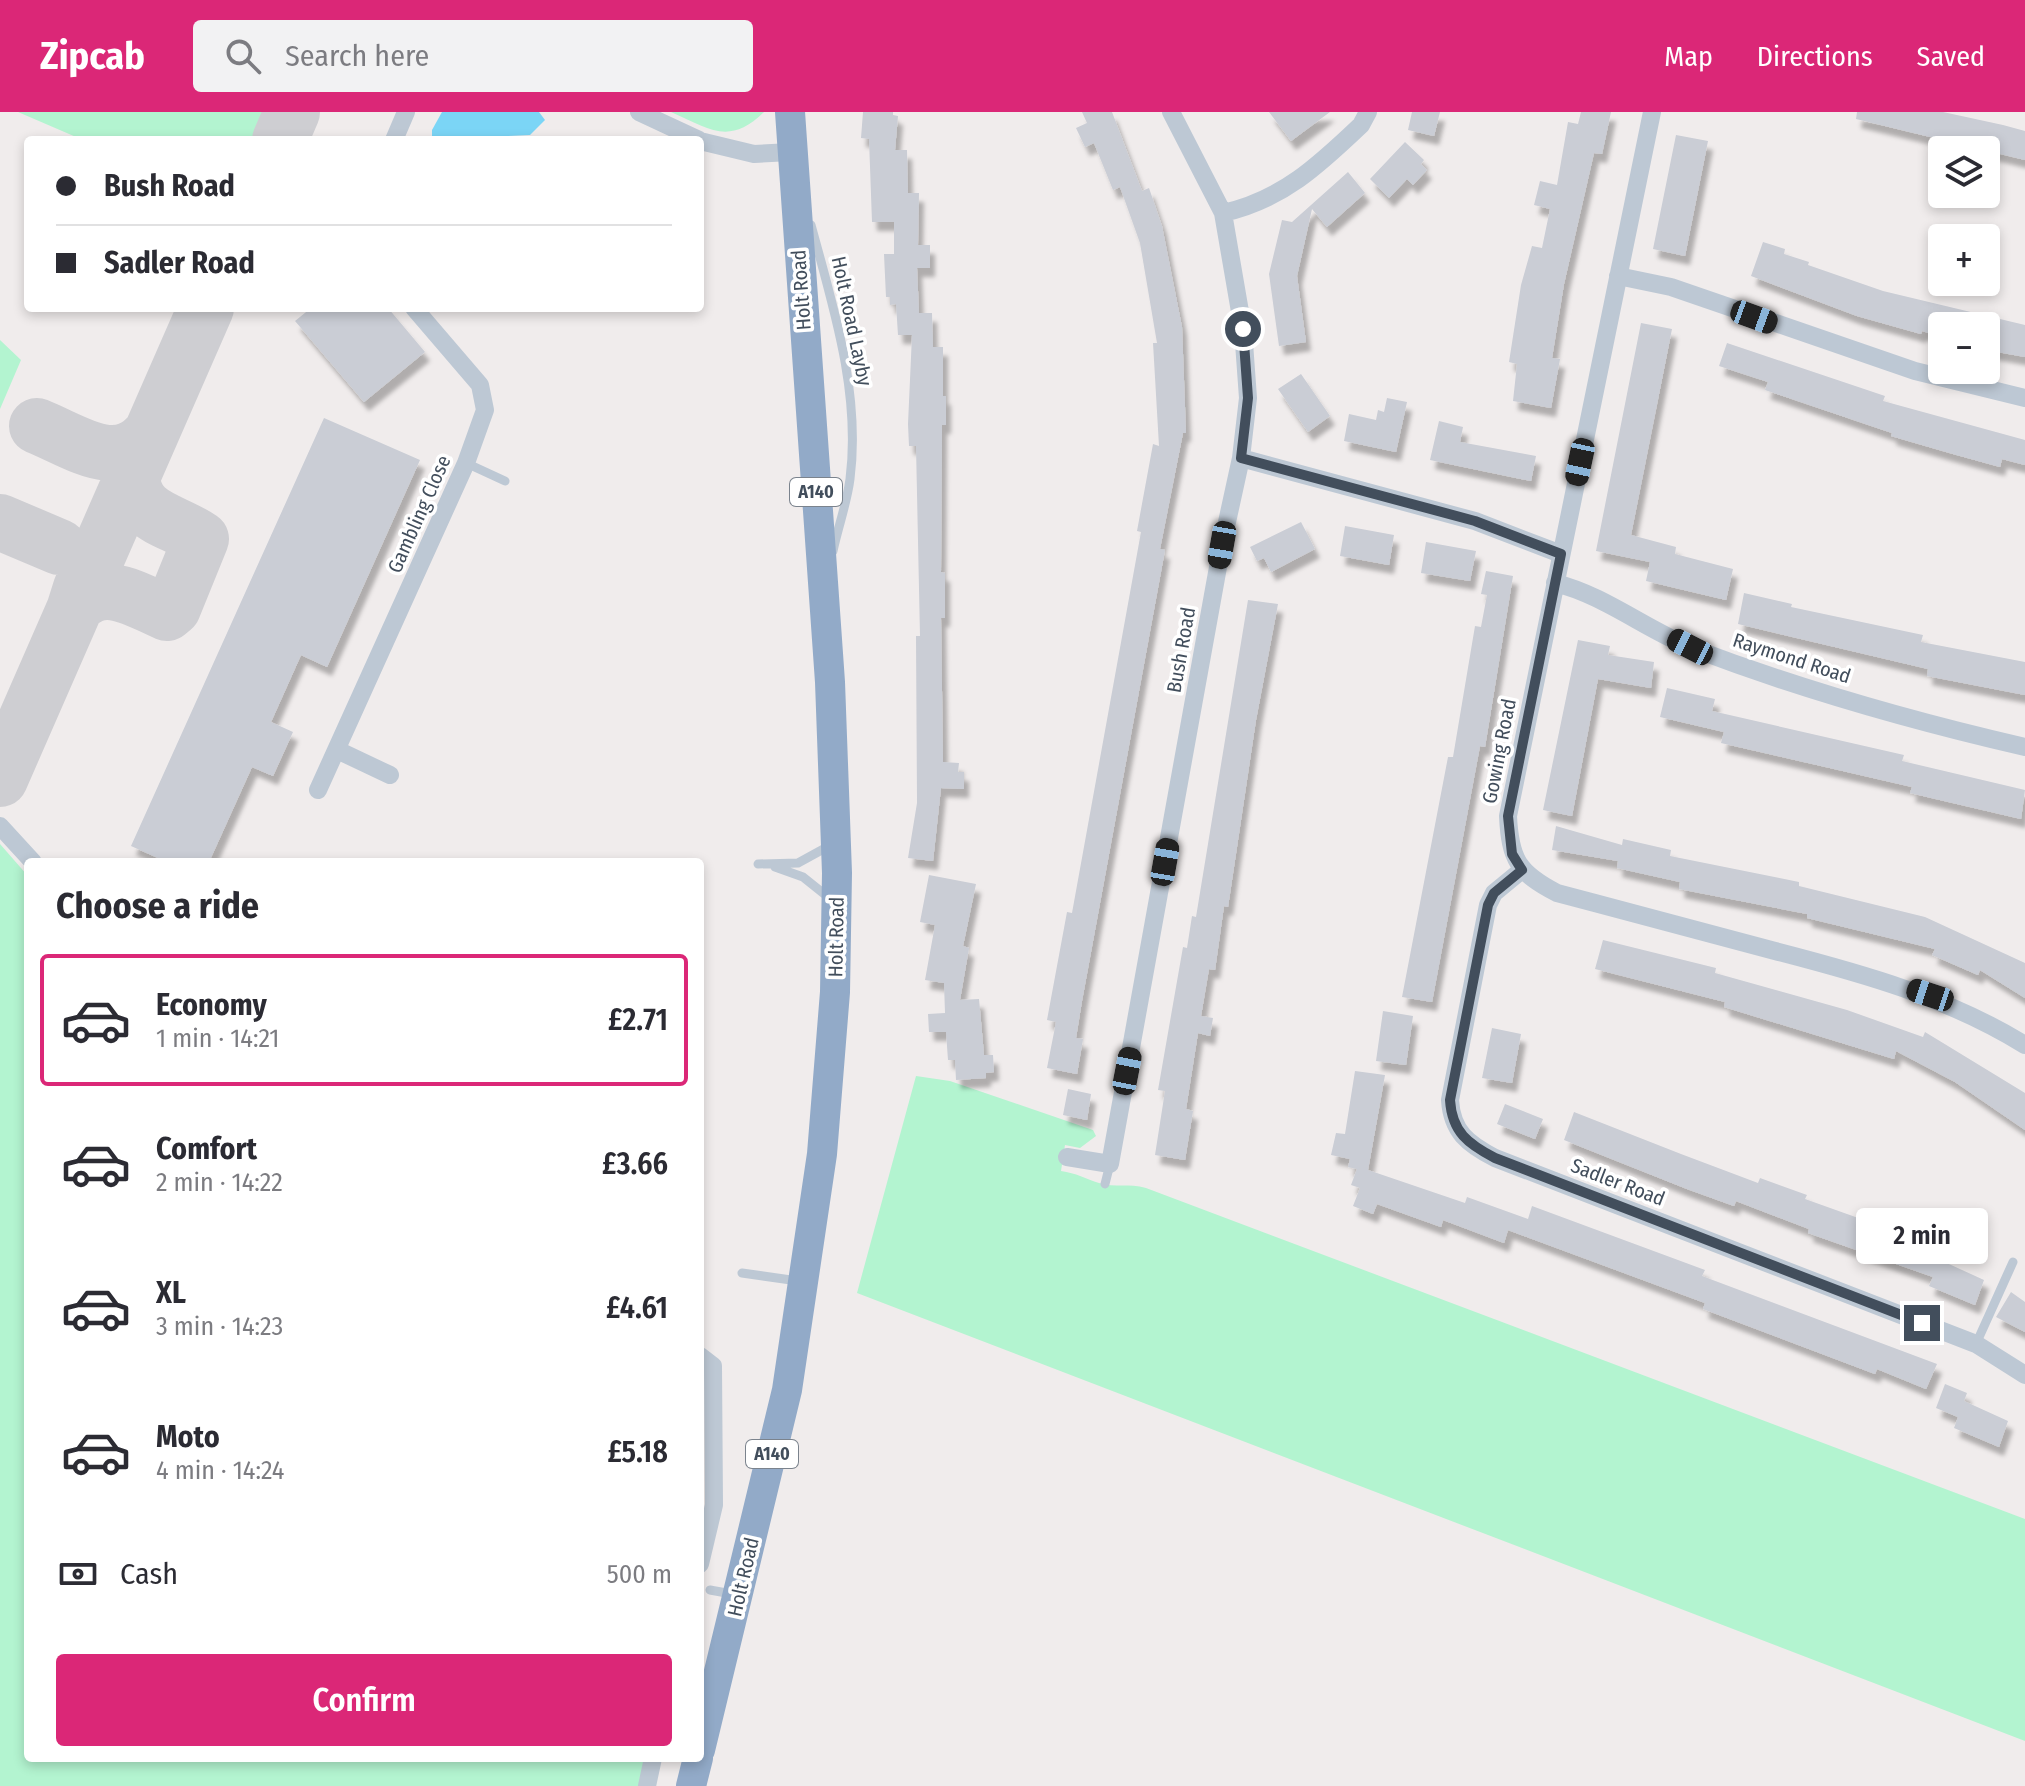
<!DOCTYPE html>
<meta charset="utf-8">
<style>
:root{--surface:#fff;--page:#f2f2f3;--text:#2b2b33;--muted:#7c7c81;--line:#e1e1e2;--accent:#db2777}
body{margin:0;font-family:"Fira Sans Condensed",sans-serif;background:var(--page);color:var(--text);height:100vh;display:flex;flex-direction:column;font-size:30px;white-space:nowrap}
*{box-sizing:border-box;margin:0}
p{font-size:26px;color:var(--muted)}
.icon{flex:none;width:44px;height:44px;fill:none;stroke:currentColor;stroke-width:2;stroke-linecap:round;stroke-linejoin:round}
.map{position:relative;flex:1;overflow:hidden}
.panel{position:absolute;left:24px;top:746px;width:680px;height:904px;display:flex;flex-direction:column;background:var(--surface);border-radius:8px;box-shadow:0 4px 12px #0003}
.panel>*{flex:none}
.top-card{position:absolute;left:24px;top:24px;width:680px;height:176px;border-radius:8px;box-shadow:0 4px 12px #0003;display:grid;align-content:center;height:176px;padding:0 32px;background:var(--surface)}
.buttons{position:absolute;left:1928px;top:24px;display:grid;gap:16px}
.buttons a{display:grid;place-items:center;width:72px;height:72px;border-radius:8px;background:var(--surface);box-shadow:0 4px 12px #0003;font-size:40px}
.end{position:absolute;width:36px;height:36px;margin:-18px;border:10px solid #424e5c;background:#fff;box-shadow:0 0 0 4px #fff}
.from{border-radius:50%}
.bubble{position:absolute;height:56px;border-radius:8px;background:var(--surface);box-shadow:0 4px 12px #0003;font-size:26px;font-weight:600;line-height:56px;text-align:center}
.car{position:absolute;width:24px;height:48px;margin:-24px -12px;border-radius:10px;box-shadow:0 0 6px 2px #0007;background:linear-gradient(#222 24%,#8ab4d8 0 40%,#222 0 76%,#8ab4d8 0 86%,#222 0)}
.top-card b{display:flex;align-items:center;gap:28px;height:76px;font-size:30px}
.top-card b+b{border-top:2px solid var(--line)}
.top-card i{width:20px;height:20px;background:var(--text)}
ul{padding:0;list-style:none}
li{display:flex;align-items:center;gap:24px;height:132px;margin:0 16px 12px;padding:0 16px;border:4px solid transparent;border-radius:8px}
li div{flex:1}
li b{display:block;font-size:30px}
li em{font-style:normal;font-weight:600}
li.selected{border-color:var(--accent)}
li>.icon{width:72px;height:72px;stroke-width:1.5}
h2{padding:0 32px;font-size:36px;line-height:96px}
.pay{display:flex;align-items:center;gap:20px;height:88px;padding:0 32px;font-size:30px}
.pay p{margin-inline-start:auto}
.button{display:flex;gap:16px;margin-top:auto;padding:16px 32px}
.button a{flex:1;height:92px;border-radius:8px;background:var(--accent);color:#fff;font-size:32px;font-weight:600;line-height:92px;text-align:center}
header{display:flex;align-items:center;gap:48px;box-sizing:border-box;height:112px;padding:0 40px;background:var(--accent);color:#fff}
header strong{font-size:38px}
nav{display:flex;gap:44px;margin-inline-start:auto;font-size:28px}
.search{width:560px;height:72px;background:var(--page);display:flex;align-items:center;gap:20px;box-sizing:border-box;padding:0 28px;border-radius:8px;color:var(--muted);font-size:30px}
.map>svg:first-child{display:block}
</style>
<header>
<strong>Zipcab</strong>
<div class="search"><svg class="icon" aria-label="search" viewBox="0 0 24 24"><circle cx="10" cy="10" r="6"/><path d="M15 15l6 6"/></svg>Search here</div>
<nav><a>Map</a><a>Directions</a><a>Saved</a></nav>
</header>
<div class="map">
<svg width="2025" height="1674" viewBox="0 0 2025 1674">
<defs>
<filter id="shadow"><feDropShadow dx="5" dy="9" stdDeviation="2" flood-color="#0004"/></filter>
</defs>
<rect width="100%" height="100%" fill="#f0ecec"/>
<path fill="#b3f4d0" d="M18 0H268L255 28H83Z
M671 0H764C729 34 710 17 671 0Z
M0 228 21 248 0 297Z
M0 732 28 764V1646H647L641 1674H0Z
M916 964 950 969 1093 1018 1096 1024 1080 1036 1065 1033 1061 1059C1076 1061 1086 1067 1099 1071 1115 1076 1129 1071 1146 1076L2025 1407V1629L857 1181Z"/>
<path fill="#7bd5f6" d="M442 0H539L545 8 530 23 432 28V18Z"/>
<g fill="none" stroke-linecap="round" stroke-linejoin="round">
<path stroke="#ceced2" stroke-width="56" d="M280 28 292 0
M37 314C77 330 117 362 151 321
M0 410 59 435
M81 476 75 495C103 465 135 487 167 501L173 496 201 427C172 407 134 406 132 364
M0 667 206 196"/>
</g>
<path fill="#cacdd5" filter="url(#shadow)" d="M863 0H893V3L898 4 895 38H907L908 81H919L918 133H930V156H917L919 201H932L933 235H943V284H946V313H942L941 460 945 461V506H941L943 650 959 651 958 660H964V677L941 676 933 749 908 746 917 691 916 524H920L916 334H909L908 312 912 223H898L896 192 890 193V185H886L884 142H894V110H872L869 27 861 26Z
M1082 0H1112L1142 79 1149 76 1162 114 1182 215 1186 321H1183L1160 437 1165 438 1082 889 1076 926 1083 927 1077 962 1047 956 1056 910 1047 908 1067 800 1072 801 1141 420 1137 419 1153 332 1159 334 1153 231H1157L1140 131 1120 75 1113 78 1094 31 1085 35 1076 16 1087 11Z
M1269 0H1330L1291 29Z
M1412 0H1440L1434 24 1408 18Z
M1581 0H1611L1602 42 1594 41 1564 172 1552 246 1560 247 1551 296 1513 289 1517 252 1509 250 1521 173 1532 134 1542 136 1550 97 1534 93 1540 69 1557 73 1568 10 1578 12Z
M1857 0H1943L2003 13 2025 19V48L1856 7Z
M1676 23 1708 29 1685 144 1653 137Z
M1405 30 1424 48 1421 52 1427 58 1413 73 1407 67 1389 86 1370 67Z
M1348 60 1365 81 1327 115 1312 97 1297 164 1306 230 1279 234 1269 162 1282 108 1292 110Z
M1763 130 1785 137 1784 142 1809 150 1808 153 1883 179 2025 213V245L1986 238V214H1942V225L1922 219 1921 222 1857 204 1751 164Z
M311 196H388L425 240 364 290 295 209Z
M1641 211 1672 217 1631 423 1676 435 1675 442 1733 457 1726 488 1646 469 1650 450 1596 439Z
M1727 231 1885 284 1883 289 2025 328V353L2002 347 2000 355 1953 342 1891 324 1892 321 1765 278 1768 270 1719 254Z
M1301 262 1330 304 1308 320 1278 277Z
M1387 286 1407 290 1396 340 1344 329 1349 302 1376 308 1378 298 1384 300Z
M324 306 420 348 327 555 301 543 271 610 293 620 273 664 252 655 209 750H167L131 734Z
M1439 309 1463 315 1460 330 1536 344 1531 369 1430 348Z
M1301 410 1315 437 1271 460 1264 446 1257 449 1250 435Z
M1345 414 1394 423 1389 453 1340 444Z
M1426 430 1476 439 1470 469 1421 461Z
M1486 459 1513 464 1485 635 1480 634 1432 890 1402 885 1448 645H1453L1475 514 1481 515 1487 483 1481 482Z
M1744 481 1792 492 1791 495 1923 523 1921 530 2025 550V583L1927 564 1928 557 1738 512Z
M1248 488 1278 492 1256 608 1228 795 1224 794 1215 858 1209 857 1201 904 1213 906 1210 924 1198 921 1186 997 1193 999 1185 1048 1155 1043 1165 979 1158 978 1183 835 1187 836 1192 804 1196 805Z
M1578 528 1610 534 1608 543 1654 550 1651 576 1598 567 1572 704 1543 698Z
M1667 576 1715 587 1712 599 1904 643 1902 649 2025 678 2021 707 1910 681 1912 675 1721 631 1724 620 1660 605Z
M1556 714 1622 733 1623 727 1671 738 1670 744 1799 770V774L1925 805 2025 851V886L1980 858 1978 863 1932 843 1935 837 1807 806V802L1679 777 1680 770 1617 756 1618 749 1552 738Z
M929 763 976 772 963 834 969 836 960 888 979 887 984 943H993L994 960 986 961V966L956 968 955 948H948L946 920H929L928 902 945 901 944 871 925 868 935 813 920 810Z
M1603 828 1716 856 1715 861 1847 898 1923 925 1925 920 2025 981V1018L1955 970 1896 939 1894 947 1724 895 1725 890 1595 857Z
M1383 899 1413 904 1406 953 1376 949Z
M1492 916 1521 922 1512 971 1482 966Z
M1355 959 1385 963 1368 1058 1465 1091 1467 1085 1528 1107 1532 1094 1705 1158 1702 1164 1937 1252 1926 1277 1877 1257 1875 1262 1703 1197 1705 1191 1508 1118 1504 1131 1443 1108 1441 1115 1377 1092 1373 1102 1353 1094 1360 1076 1351 1073 1357 1057 1348 1055 1350 1047 1331 1043 1336 1021 1345 1022Z
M1068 977 1091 982 1087 1008 1063 1003Z
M1505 992 1543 1007 1535 1027 1497 1012Z
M1574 1000 1681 1042 1758 1071 1760 1066 1807 1083 1805 1087 1931 1132 1927 1142 1984 1168 1975 1193 1929 1174 1933 1165 1808 1121 1809 1117 1736 1089 1734 1094 1687 1077 1564 1028Z
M2011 1180 2025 1190V1220L1996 1205Z
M1945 1272 1967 1281 1964 1289 2008 1309 1999 1335 1954 1316 1958 1305 1936 1296Z"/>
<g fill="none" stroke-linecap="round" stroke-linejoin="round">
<path stroke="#bdc8d4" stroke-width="9" d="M811 113C833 194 861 281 850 367 847 391 838 415 833 439
M466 351 505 369
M758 752 798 751 829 734
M775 755 803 765 828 785
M1105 1072 1110 1052
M742 1161 798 1169
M1976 1232 2013 1150
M710 1478 732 1482"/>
<path stroke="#bdc8d4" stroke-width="18" d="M639 0 699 28
M1652 0 1508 704C1510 747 1518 761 1557 781 1630 800 1703 820 1775 839 1864 862 1947 885 2025 933
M394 28 406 0
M700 29 754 42 791 40
M1223 101C1282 88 1319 53 1361 13L1368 0
M1618 164 1671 175 1915 259 2025 286
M1241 346 1475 409 1561 442
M1555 471C1604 483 1645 517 1692 536 1800 577 1912 609 2025 635
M337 638 390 663
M318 678 466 351 485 298 480 273 414 196
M0 714 33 750
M1522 758 1494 781 1488 793 1450 988C1452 1020 1468 1032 1495 1046L1976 1232 2025 1263
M1067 1045 1110 1052 1222 433 1241 346 1248 286 1243 217 1223 101 1171 0
M700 1244 713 1254 714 1393 700 1452
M647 1674 653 1646"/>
<path stroke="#92aac8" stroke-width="30" d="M700 1638 787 1278 822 1042 835 880 837 761 830 570 790 0
M691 1674 698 1646"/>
</g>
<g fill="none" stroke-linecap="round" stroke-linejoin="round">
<path stroke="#424e5c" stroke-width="10" d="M1243 217 1248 286 1241 346 1475 409 1561 442 1508 704 1512 742 1522 758 1494 781 1488 793 1450 988C1452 1020 1468 1032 1495 1046L1922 1211"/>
</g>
<g text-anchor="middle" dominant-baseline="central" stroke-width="7" stroke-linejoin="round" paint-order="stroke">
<g fill="#fff" stroke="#7b838d" stroke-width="2">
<rect x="790" y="366" width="52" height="28" rx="6"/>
<rect x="746" y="1328" width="52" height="28" rx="6"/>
</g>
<g font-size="18" font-weight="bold" fill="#424e5c">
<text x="816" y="380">A140</text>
<text x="772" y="1342">A140</text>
</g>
<g font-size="20" fill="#424e5c" stroke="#fff">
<text transform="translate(801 178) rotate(-94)">Holt Road</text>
<text transform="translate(852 209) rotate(78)">Holt Road Layby</text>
<text transform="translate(419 402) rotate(-66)">Gambling Close</text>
<text transform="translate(1181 538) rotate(-80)">Bush Road</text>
<text transform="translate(1792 546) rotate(18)">Raymond Road</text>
<text transform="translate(1499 639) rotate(-79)">Gowing Road</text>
<text transform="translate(836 825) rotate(-89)">Holt Road</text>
<text transform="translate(1618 1070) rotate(21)">Sadler Road</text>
<text transform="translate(743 1465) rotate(-77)">Holt Road</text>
</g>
</g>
</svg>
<div class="buttons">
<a><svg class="icon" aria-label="layers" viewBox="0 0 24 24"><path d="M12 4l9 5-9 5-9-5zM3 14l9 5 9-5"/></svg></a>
<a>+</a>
<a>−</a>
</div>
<i class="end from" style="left:1243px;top:217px"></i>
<i class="end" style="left:1922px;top:1211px"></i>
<div class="bubble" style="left:1856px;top:1096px;width:132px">2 min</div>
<i class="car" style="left:1754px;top:205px;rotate:110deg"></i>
<i class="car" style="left:1580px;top:350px;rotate:192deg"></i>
<i class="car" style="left:1222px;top:433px;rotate:190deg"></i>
<i class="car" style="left:1690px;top:535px;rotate:297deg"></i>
<i class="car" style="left:1165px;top:750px;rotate:10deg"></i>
<i class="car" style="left:1930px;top:883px;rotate:288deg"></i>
<i class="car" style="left:1127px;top:959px;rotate:11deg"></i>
<div class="top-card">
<b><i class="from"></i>Bush Road</b>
<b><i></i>Sadler Road</b>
</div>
<section class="panel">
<h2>Choose a ride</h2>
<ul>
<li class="selected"><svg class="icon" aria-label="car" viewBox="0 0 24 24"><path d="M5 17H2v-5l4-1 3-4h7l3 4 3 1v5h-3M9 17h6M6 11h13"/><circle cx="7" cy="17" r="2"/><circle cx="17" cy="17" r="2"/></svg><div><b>Economy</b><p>1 min · 14:21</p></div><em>£2.71</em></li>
<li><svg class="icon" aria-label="car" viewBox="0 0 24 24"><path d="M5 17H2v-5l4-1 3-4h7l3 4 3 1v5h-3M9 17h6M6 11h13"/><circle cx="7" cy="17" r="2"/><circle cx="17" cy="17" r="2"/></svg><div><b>Comfort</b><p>2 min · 14:22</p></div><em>£3.66</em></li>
<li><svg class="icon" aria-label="car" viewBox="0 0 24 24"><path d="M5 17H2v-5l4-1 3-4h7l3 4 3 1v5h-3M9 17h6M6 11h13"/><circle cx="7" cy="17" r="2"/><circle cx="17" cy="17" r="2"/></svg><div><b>XL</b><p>3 min · 14:23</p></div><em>£4.61</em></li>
<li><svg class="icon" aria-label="car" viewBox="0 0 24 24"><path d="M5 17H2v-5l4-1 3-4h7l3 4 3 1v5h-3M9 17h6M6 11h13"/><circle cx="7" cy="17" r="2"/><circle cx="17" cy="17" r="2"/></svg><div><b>Moto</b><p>4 min · 14:24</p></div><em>£5.18</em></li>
</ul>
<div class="pay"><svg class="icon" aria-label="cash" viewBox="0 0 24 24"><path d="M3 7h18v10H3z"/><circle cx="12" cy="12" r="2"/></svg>Cash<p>500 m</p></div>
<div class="button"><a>Confirm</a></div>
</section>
</div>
